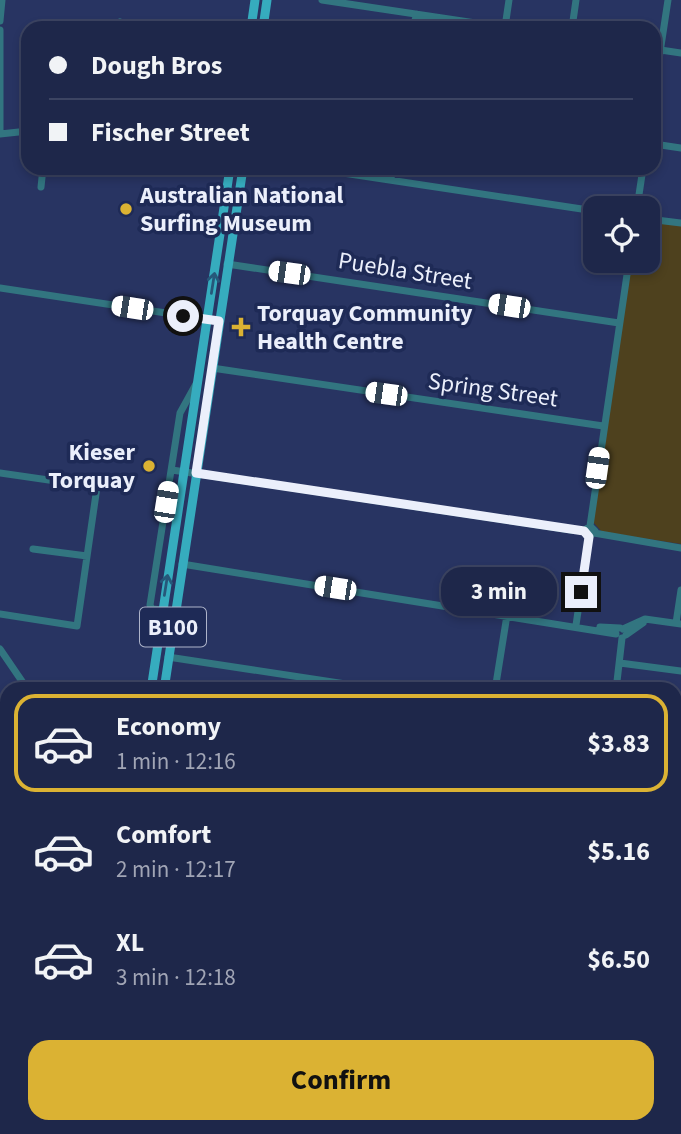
<!DOCTYPE html>
<meta charset="utf-8">
<style>
:root{--surface:#1e274a;--page:#2b3354;--text:#f1f3f6;--muted:#a1a5b5;--line:#3c4462;--accent:#dbb233}
body{margin:0;font-family:"Source Sans 3",sans-serif;background:var(--page);color:var(--text);height:100vh;display:flex;flex-direction:column;font-size:26px;white-space:nowrap}
*{box-sizing:border-box;margin:0}
p{font-size:23px;color:var(--muted)}
.icon{flex:none;width:38px;height:38px;fill:none;stroke:currentColor;stroke-width:2;stroke-linecap:round;stroke-linejoin:round}
.map{position:relative;flex:1;overflow:hidden}
.details{position:absolute;left:0px;top:682px;width:682px;height:452px;display:flex;flex-direction:column;background:var(--surface);border-radius:21px 21px 0 0;box-shadow:0 4px 10px #0003,0 0 0 2px var(--line)}
.details>*{flex:none}
.guide{position:absolute;left:21px;top:21px;width:640px;height:154px;border-radius:21px;box-shadow:0 4px 10px #0003,0 0 0 2px var(--line);display:grid;align-content:center;height:154px;padding:0 28px;background:var(--surface)}
.controls{position:absolute;left:583px;top:196px;display:grid;gap:14px}
.controls a{display:grid;place-items:center;width:77px;height:77px;border-radius:14px;background:var(--surface);box-shadow:0 4px 10px #0003,0 0 0 2px var(--line);font-size:35px}
.end{position:absolute;width:32px;height:32px;margin:-16px;border:9px solid #ebeffb;background:#111;box-shadow:0 0 0 4px #111}
.from{border-radius:50%}
.bubble{position:absolute;height:49px;border-radius:21px;background:var(--surface);box-shadow:0 4px 10px #0003,0 0 0 2px var(--line);font-size:23px;font-weight:700;line-height:49px;text-align:center}
.car{position:absolute;width:21px;height:42px;margin:-21px -10px;border-radius:9px;box-shadow:0 0 5px 2px #0007;background:linear-gradient(#fff 24%,#345 0 40%,#fff 0 76%,#345 0 86%,#fff 0)}
.guide b{display:flex;align-items:center;gap:24px;height:66px;font-size:26px}
.guide b+b{border-top:2px solid var(--line)}
.guide i{width:18px;height:18px;background:var(--text)}
ul{padding:12px 0 0;list-style:none}
li{display:flex;align-items:center;gap:21px;height:98px;margin:0 14px 10px;padding:0 14px;border:4px solid transparent;border-radius:21px}
li div{flex:1}
li b{display:block;font-size:26px}
li em{font-style:normal;font-weight:700}
li.selected{border-color:var(--accent)}
li>.icon{width:63px;height:63px;stroke-width:1.5}
.cta{display:flex;gap:14px;margin-top:auto;padding:14px 28px}
.cta a{flex:1;height:80px;border-radius:21px;background:var(--accent);color:#111;font-size:28px;font-weight:700;line-height:80px;text-align:center}
.map>svg:first-child{display:block}
</style>
<div class="map">
<svg width="681" height="1134" viewBox="0 0 681 1134">
<rect width="100%" height="100%" fill="#283462"/>
<path fill="#4e411e" d="M648 221 681 226V544L602 532 593 522 632 261H648Z
M0 870 7 871V1078L0 1067Z
M30 1127H158L155 1130 135 1134H33Z"/>
<path fill="#308448" d="M0 1076 7 1090V1117L0 1104Z"/>
<g fill="none" stroke-linecap="round" stroke-linejoin="round">
<path stroke="#327580" stroke-width="7" d="M322 0 509 28
M0 21 2 0
M505 27 509 0
M116 28 120 22
M414 28 416 14
M572 28 576 0
M0 30V133
M654 49 681 53
M654 92 668 0
M0 134 28 131
M654 144 681 148
M310 168 595 211
M391 180 392 168
M41 187 43 168
M637 208 643 168
M648 219 681 223
M227 264 619 323
M0 288 219 321
M212 368 603 426
M172 470 571 530 584 531 590 526 595 531 589 537 584 531
M0 473 97 487 77 626 0 614
M590 526 629 261
M594 533 681 548
M33 549 87 556
M182 564 616 634
M163 610 152 609 150 605 180 413 196 384
M676 623 681 590
M576 625 589 537
M600 627 620 628
M623 629 645 619 681 624
M626 635 643 623
M0 649 28 690
M168 657 385 690
M620 663 681 671
M495 690 507 615
M616 690 622 638
M0 762 7 764
M676 824 681 825
M0 833 7 834
M676 998 681 1001
M219 1127 225 1134
M361 1127 413 1134
M582 1128 592 1130
M200 1129 216 1134
M346 1133 357 1127
M314 1134 333 1127
M486 1134 487 1127"/>
<path stroke="#36acbe" stroke-width="9" d="M251 28 255 0
M263 28 267 0
M151 690 230 168
M164 690 243 168
M186 1127 193 1130 204 1127
M166 1134 172 1127"/>
</g>
<defs><path id="oneway-shaft" d="M-6 0H5M1.5-3L5.5 0L1.5 3" fill="none" stroke-width="1.6" stroke-linecap="round" stroke-linejoin="round" transform="scale(1.75)"/></defs>
<g stroke="#26587a">
<use href="#oneway-shaft" transform="translate(213 283) rotate(-81)"/>
<use href="#oneway-shaft" transform="translate(166 585) rotate(-81)"/>
</g>
<g fill="none" stroke-linecap="round" stroke-linejoin="round">
<path stroke="#ebeffb" stroke-width="9" d="M183 316 219 321 196 473 584 531 589 537 581 592"/>
</g>
<g fill="#dbb233" stroke="#1e2a56" stroke-width="2.5">
<circle cx="126" cy="209" r="7"/>
<path d="M237.5 316.5h7v7h7v7h-7v7h-7v-7h-7v-7h7z"/>
<circle cx="149" cy="466" r="7"/>
</g>
<g text-anchor="middle" dominant-baseline="central" stroke-width="7" stroke-linejoin="round" paint-order="stroke">
<rect fill="#1e2a56" stroke="#aeb4ca" stroke-width="2" x="140" y="607.5" width="66" height="39" rx="5"/>
<g font-size="23" font-weight="bold" fill="#ebeffb">
<text x="173" y="627">B100</text>
</g>
<g font-size="24" font-weight="bold" fill="#ebeffb" stroke="#1e2a56" text-anchor="start">
<text x="140" y="195">Australian National<tspan x="140" dy="28">Surfing Museum</tspan></text>
<text x="257" y="313">Torquay Community<tspan x="257" dy="28">Health Centre</tspan></text>
<text x="135" y="452" text-anchor="end">Kieser<tspan x="135" dy="28">Torquay</tspan></text>
</g>
<g font-size="24" fill="#ebeffb" stroke="#1e2a56">
<text transform="translate(405 271) rotate(9)">Puebla Street</text>
<text transform="translate(493 390) rotate(8)">Spring Street</text>
</g>
</g>
</svg>
<div class="controls">
<a><svg class="icon" aria-label="locate" viewBox="0 0 24 24"><circle cx="12" cy="12" r="6"/><path d="M12 2v4M12 18v4M2 12h4M18 12h4"/></svg></a>
</div>
<i class="end from" style="left:183px;top:316px"></i>
<i class="end" style="left:581px;top:592px"></i>
<div class="bubble" style="left:441px;top:567px;width:116px">3 min</div>
<i class="car" style="left:289px;top:273px;rotate:278deg"></i>
<i class="car" style="left:509px;top:306px;rotate:279deg"></i>
<i class="car" style="left:132px;top:308px;rotate:279deg"></i>
<i class="car" style="left:386px;top:394px;rotate:278deg"></i>
<i class="car" style="left:597px;top:468px;rotate:8deg"></i>
<i class="car" style="left:166px;top:502px;rotate:9deg"></i>
<i class="car" style="left:335px;top:588px;rotate:279deg"></i>
<div class="guide">
<b><i class="from"></i>Dough Bros</b>
<b><i></i>Fischer Street</b>
</div>
<section class="details">
<ul>
<li class="selected"><svg class="icon" aria-label="car" viewBox="0 0 24 24"><path d="M5 17H2v-5l4-1 3-4h7l3 4 3 1v5h-3M9 17h6M6 11h13"/><circle cx="7" cy="17" r="2"/><circle cx="17" cy="17" r="2"/></svg><div><b>Economy</b><p>1 min · 12:16</p></div><em>$3.83</em></li>
<li><svg class="icon" aria-label="car" viewBox="0 0 24 24"><path d="M5 17H2v-5l4-1 3-4h7l3 4 3 1v5h-3M9 17h6M6 11h13"/><circle cx="7" cy="17" r="2"/><circle cx="17" cy="17" r="2"/></svg><div><b>Comfort</b><p>2 min · 12:17</p></div><em>$5.16</em></li>
<li><svg class="icon" aria-label="car" viewBox="0 0 24 24"><path d="M5 17H2v-5l4-1 3-4h7l3 4 3 1v5h-3M9 17h6M6 11h13"/><circle cx="7" cy="17" r="2"/><circle cx="17" cy="17" r="2"/></svg><div><b>XL</b><p>3 min · 12:18</p></div><em>$6.50</em></li>
</ul>
<div class="cta"><a>Confirm</a></div>
</section>
</div>
